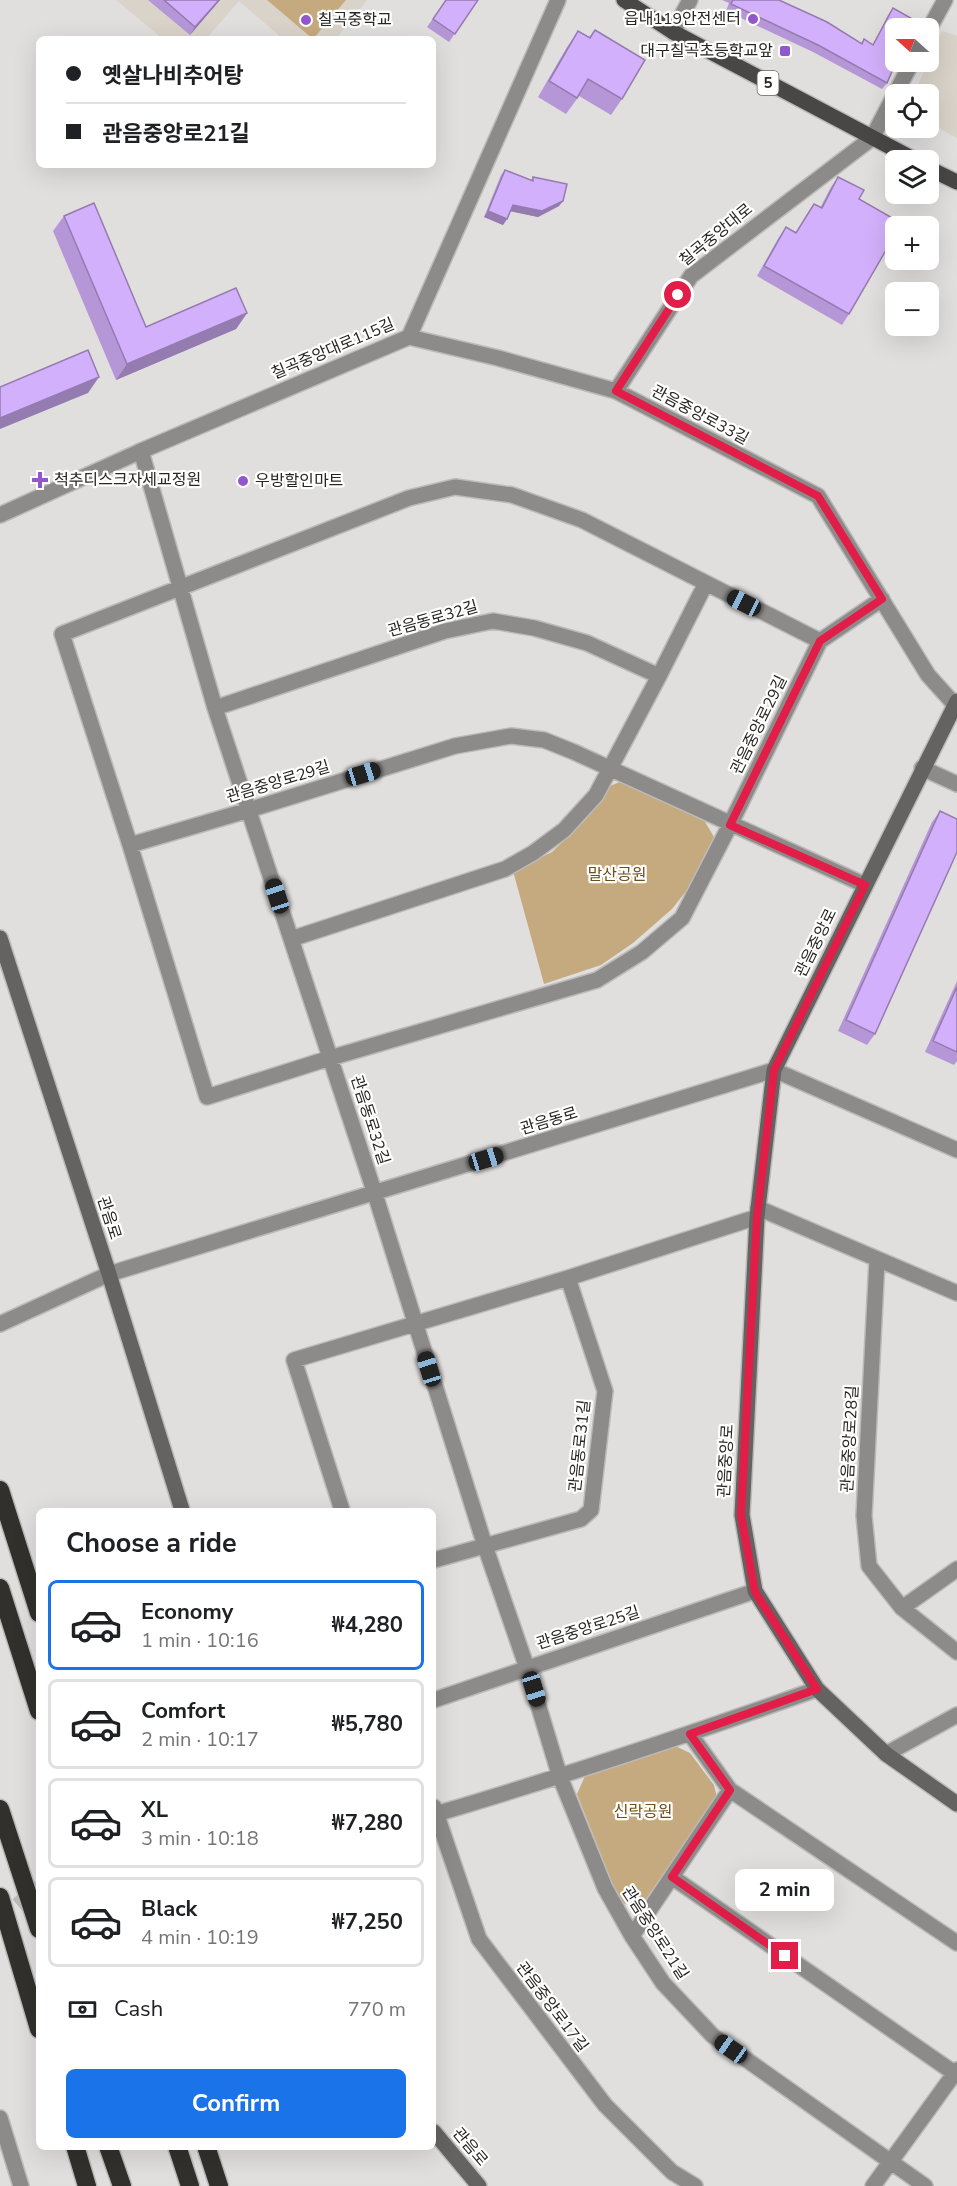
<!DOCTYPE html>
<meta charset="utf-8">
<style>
:root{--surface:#fff;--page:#f6f6f6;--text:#202124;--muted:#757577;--line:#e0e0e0;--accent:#1a73e8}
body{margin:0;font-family:"Nunito Sans","Noto Sans KR",sans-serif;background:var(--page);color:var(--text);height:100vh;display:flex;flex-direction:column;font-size:22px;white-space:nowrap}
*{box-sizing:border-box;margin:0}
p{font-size:20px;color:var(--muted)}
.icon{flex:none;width:33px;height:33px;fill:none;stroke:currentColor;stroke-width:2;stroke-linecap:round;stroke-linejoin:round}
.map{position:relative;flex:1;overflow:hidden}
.drawer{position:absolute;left:36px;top:1508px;width:400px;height:642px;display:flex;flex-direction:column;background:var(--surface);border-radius:9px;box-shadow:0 6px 24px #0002}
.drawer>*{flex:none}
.guide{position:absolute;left:36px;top:36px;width:400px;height:132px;border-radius:9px;box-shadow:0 6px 24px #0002;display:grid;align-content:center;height:132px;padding:0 30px;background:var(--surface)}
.needle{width:39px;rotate:291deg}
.tools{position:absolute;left:885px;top:18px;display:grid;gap:12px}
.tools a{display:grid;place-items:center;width:54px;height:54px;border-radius:9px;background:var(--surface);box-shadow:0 6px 24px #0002;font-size:30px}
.end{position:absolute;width:27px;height:27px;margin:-14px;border:8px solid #e11d48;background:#fff;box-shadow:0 0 0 3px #fff}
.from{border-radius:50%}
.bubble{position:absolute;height:42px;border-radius:9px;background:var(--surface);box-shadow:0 6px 24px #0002;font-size:20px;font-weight:700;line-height:42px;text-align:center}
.car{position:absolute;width:18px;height:36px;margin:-18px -9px;border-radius:8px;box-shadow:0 0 4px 2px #0007;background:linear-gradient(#222 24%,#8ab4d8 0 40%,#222 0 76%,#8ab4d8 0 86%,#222 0)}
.guide b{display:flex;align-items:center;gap:21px;height:57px;font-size:22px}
.guide b+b{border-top:2px solid var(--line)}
.guide i{width:15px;height:15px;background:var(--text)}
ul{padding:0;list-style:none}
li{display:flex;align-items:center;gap:18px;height:90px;margin:0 12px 9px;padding:0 18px;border:3px solid var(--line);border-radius:9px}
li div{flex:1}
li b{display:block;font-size:22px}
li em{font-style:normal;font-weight:700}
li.on{border-color:var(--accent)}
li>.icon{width:54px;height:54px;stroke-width:1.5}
h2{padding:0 30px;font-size:27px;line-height:72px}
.pay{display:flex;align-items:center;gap:15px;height:66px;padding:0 30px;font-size:22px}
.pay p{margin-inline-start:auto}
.action{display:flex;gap:12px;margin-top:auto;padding:12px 30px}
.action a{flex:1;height:69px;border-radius:9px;background:var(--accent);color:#fff;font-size:24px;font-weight:700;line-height:69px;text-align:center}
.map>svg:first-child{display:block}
</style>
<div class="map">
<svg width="957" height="2186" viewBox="0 0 957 2186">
<rect width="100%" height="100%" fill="#e1dfdd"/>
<path fill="#d9d3ca" d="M116 0H367L336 39H283L239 1 206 39H163Z
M942 31 957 36V138L929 123 928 94H914Z"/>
<path fill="#c6aa7f" d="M267 0H346L313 39Z
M624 780 704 820 714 837 687 890 672 909 633 943 601 965 544 984 513 871 552 852 586 819 610 786Z
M673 1745 690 1753 714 1785 717 1798 641 1906 620 1903 577 1794 585 1776Z"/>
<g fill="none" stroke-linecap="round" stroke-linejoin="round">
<path stroke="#bcbab8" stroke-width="15" stroke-dasharray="15 8" stroke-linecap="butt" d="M0 1920 39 1886"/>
<g stroke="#bcbab8" stroke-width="18">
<path id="minor" d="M928 31 945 0
M673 32 690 0
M409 337 498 358 616 391 818 496 928 675 955 705
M616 391 691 276 872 138 912 62
M141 451 215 708 375 1194 485 1546 527 1668 560 1777 605 1888 632 1936 663 1983 713 2036 925 2186
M820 641 582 520 512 495 455 487 409 498 62 634 130 845 207 1097 330 1058 597 980 642 952 682 918 730 825 820 641 882 599
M215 708 445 631 493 621 534 628 587 643 659 676
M922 768 957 784
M130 845 249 810 455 746 511 736 544 740 574 752 865 885
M291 939 505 869 533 853 564 830 596 795 659 676 706 583
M758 1208 957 1293
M877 1260 864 1516 869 1566 902 1608 957 1652
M0 1324 109 1274 774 1070 957 1150
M342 1510 294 1360 568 1278 757 1217
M434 1560 581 1519 591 1510 605 1391 568 1278
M902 1608 957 1569
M434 1700 755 1591
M690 1734 730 1790 957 1943
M886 1754 957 1715
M434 1807 479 1939 605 2105 672 2172 695 2186
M436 1814C564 1776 691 1734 817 1689
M672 1877 957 2075
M632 1936 730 1790
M0 2118 21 2186
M873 2186 957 2070"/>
</g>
<g stroke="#bcbab8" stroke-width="18">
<path id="tertiary" d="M0 515 141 451 409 337 558 0"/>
</g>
<g stroke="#bcbab8" stroke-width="18">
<path id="secondary" d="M957 701 774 1070 757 1217 742 1515 755 1591 817 1689 886 1754 957 1804
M0 938 109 1274 182 1510
M434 2132 479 2186"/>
</g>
<g stroke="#bcbab8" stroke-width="18">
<path id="primary" d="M624 0 673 32 915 160
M928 168 957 182"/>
</g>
<g stroke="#bcbab8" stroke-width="21">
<path id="motorway" d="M0 1490 39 1613
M0 1588 39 1711
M0 1809 39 1929
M0 1897 39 2029
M75 2146 87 2186
M108 2146 122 2186
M177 2146 190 2186
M206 2146 219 2186"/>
</g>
<use href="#minor" stroke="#8c8b8a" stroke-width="15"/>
<use href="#tertiary" stroke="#8c8b8a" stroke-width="15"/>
<use href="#secondary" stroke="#646361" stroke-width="15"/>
<use href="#primary" stroke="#484745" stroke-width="15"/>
<use href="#motorway" stroke="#31302d" stroke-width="18"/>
</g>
<path fill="#b597d8" d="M148 0H220L190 35Z
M446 0H478L449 42 427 27Z
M722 0H779L861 43 864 39 873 45 888 15 893 8 887 83 882 89 813 52 726 11 729 3Z
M595 30 622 99 611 115 579 96 566 114 538 97 567 47 578 31 589 37Z
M505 170 531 180 533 177 563 201 559 206 538 217 510 211 507 219 503 225 484 217 501 175Z
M838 177 859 199 849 314 842 325 757 276 779 237 786 227 796 232 814 204 820 208 831 187Z
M64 216 146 327 247 313 236 329 116 380 53 231Z
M940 811 875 1034 867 1045 838 1031 932 822Z
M957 981V1061L954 1065 925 1052Z"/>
<path fill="#947bb0" d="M219 0H220L190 35 195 27Z
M563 201 559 206 538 217 509 211 513 205Z
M488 211 507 219 503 225 484 217Z
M247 313 236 329 116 380 127 364Z
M99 377 88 393 0 429V418Z"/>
<path fill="#d3b0fb" stroke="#947bb0" stroke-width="1.5" d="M164 0H219L195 27Z
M446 0H478L455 34 433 19Z
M733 0H779L827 22 862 44 864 39 873 45 893 8 916 21 912 28H896V62L887 83 818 45 731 4Z
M595 30 645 60 622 99 588 79 577 98 549 81 578 31 590 38Z
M505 170 533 181V177L567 184 563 201 542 211 513 205 507 219 488 211Z
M838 177 864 190 859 199 901 223 899 226H896V233L849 314 764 266 786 227 796 233 814 204 822 208Z
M94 203 146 327 236 288 247 313 127 364 64 216Z
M88 350 99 377 0 418V387Z
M940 811 957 819V852L875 1034 846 1020Z
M957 987V1052L933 1041Z"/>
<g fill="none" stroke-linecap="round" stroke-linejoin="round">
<path stroke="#e11d48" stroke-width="8" d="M678 295 616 391 818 496 882 599 820 641 730 825 865 885 774 1070 757 1217 741 1515 755 1592 817 1689 690 1734 730 1790 672 1877 785 1956"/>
</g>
<g fill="#9456cd" stroke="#fff" stroke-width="2">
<circle cx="753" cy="19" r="6"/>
<circle cx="306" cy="20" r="6"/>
<rect x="779" y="45" width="12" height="12" rx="3"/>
<path d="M37 471h6v6h6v6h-6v6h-6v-6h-6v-6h6z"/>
<circle cx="243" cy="481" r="6"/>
</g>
<g text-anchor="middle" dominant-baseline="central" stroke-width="4.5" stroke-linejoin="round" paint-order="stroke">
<rect fill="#fff" stroke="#686766" stroke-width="1.5" x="757.5" y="71" width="21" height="24" rx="4.5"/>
<g font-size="15" font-weight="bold" fill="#272625">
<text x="768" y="83">5</text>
</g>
<g font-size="16" fill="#272625" stroke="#fff" text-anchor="start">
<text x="741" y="19" text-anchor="end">읍내119안전센터</text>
<text x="318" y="20">칠곡중학교</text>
<text x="773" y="51" text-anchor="end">대구칠곡초등학교앞</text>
<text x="54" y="480">척추디스크자세교정원</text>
<text x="255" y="481">우방할인마트</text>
</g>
<g font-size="16" fill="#272625" stroke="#fff">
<text transform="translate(716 235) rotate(-39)">칠곡중앙대로</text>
<text transform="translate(333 349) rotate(-23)">칠곡중앙대로115길</text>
<text transform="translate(700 415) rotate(28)">관음중앙로33길</text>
<text transform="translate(433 619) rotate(-16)">관음동로32길</text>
<text transform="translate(759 725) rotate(-64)">관음중앙로29길</text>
<text transform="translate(278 782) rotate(-17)">관음중앙로29길</text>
<text transform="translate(816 943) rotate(-64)">관음중앙로</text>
<text transform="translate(370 1120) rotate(72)">관음동로32길</text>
<text transform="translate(549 1121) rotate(-17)">관음동로</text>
<text transform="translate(109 1218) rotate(72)">관음로</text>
<text transform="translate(850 1439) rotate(-87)">관음중앙로28길</text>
<text transform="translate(580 1446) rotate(-84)">관음동로31길</text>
<text transform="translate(726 1461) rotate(-87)">관음중앙로</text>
<text transform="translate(588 1628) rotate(-18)">관음중앙로25길</text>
<text transform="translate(655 1933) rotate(57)">관음중앙로21길</text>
<text transform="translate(552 2007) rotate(53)">관음중앙로17길</text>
<text transform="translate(470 2147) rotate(50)">관음로</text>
</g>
<g font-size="16" fill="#6f4f14" stroke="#fff">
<text x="617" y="875">말산공원</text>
<text x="643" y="1812">신락공원</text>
</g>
</g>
</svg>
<div class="tools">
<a><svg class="needle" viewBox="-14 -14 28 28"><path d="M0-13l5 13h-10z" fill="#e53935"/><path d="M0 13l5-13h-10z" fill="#757577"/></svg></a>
<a><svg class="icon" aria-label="locate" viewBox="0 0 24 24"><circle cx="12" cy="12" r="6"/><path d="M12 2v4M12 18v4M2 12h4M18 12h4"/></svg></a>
<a><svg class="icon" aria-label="layers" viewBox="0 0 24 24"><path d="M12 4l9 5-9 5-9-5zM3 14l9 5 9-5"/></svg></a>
<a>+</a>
<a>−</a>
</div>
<i class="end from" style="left:678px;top:295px"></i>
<i class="end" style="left:785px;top:1956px"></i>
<div class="bubble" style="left:735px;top:1869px;width:99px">2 min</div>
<i class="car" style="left:744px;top:603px;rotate:297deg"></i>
<i class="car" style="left:363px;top:774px;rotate:73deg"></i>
<i class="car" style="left:277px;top:896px;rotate:342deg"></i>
<i class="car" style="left:486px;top:1159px;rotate:73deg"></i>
<i class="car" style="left:429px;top:1369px;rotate:343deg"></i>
<i class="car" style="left:534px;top:1689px;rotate:163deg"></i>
<i class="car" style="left:731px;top:2049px;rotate:305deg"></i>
<div class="guide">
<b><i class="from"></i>옛살나비추어탕</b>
<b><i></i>관음중앙로21길</b>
</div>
<section class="drawer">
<h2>Choose a ride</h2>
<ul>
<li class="on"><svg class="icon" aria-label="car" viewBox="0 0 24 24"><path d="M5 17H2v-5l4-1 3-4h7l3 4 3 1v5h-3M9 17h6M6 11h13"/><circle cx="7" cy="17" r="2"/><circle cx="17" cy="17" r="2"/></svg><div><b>Economy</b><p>1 min · 10:16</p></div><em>₩4,280</em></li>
<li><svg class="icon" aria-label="car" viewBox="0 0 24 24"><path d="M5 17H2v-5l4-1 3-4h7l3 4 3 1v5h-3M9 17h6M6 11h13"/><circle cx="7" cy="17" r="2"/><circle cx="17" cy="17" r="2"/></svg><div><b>Comfort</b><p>2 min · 10:17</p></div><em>₩5,780</em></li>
<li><svg class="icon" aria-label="car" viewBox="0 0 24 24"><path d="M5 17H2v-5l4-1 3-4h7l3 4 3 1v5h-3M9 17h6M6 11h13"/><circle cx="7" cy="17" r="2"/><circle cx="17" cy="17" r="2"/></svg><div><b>XL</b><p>3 min · 10:18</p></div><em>₩7,280</em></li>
<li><svg class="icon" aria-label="car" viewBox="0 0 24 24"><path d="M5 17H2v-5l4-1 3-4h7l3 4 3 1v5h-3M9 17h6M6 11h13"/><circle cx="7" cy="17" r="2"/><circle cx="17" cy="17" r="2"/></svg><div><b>Black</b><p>4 min · 10:19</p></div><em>₩7,250</em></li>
</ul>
<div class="pay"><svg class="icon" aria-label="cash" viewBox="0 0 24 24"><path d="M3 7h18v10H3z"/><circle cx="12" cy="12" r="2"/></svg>Cash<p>770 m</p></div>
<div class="action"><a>Confirm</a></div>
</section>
</div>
